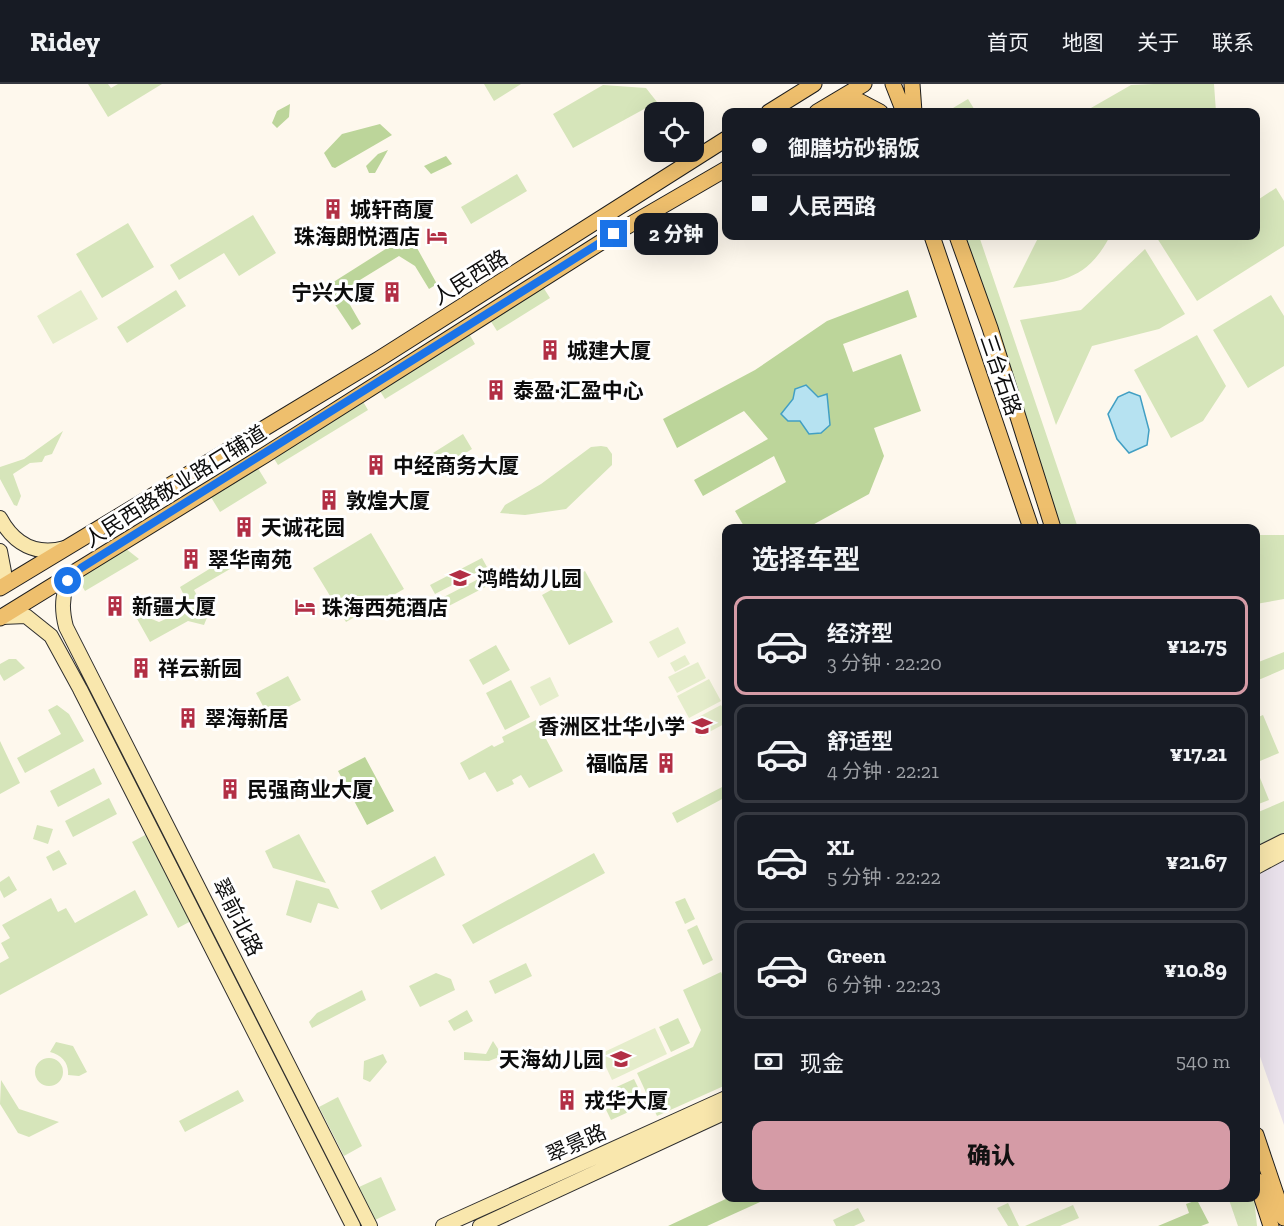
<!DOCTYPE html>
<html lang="zh">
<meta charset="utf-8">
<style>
:root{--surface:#171b24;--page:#20242c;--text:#f1f3f6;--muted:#9ea1a6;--line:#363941;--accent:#d59ba6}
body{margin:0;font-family:"Zilla Slab","Noto Sans SC",serif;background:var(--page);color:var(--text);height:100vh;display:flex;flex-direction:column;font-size:22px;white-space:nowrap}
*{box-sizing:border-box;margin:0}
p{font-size:20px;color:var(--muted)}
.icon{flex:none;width:33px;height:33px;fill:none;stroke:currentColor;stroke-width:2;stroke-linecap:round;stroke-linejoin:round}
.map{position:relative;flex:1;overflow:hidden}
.side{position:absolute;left:722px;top:440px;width:538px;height:678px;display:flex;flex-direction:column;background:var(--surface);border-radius:12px;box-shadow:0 6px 24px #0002}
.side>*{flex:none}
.banner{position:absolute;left:722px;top:24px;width:538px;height:132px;border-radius:12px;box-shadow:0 6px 24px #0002;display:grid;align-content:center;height:132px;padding:0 30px;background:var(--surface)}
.controls{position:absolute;left:644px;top:18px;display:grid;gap:12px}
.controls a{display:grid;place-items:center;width:60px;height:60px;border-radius:12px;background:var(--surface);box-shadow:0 6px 24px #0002;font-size:30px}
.end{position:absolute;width:27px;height:27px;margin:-14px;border:8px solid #1a73e8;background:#fff;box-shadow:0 0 0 3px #fff}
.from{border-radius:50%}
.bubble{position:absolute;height:42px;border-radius:12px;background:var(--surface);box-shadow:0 6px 24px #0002;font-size:20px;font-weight:800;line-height:42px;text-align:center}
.banner b{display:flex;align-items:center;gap:21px;height:57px;font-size:22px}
.banner b+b{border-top:2px solid var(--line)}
.banner i{width:15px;height:15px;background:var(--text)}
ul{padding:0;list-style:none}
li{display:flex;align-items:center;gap:18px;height:99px;margin:0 12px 9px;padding:0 18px;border:3px solid var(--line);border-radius:12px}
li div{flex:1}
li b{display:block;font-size:22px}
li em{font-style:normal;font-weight:800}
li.current{border-color:var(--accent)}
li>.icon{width:54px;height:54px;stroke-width:1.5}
h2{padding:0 30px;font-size:27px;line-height:72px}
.pay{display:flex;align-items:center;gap:15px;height:66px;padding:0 30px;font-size:22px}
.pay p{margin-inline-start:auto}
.action{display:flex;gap:12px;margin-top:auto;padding:12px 30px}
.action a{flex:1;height:69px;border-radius:12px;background:var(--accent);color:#111;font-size:24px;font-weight:800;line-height:69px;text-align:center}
header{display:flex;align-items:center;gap:36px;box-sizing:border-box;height:84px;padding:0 30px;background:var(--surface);border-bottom:2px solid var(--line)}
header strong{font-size:28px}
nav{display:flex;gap:33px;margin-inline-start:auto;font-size:21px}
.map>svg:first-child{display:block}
</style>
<header>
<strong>Ridey</strong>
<nav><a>首页</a><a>地图</a><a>关于</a><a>联系</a></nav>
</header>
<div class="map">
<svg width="1284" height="1142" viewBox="0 0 1284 1142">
<rect width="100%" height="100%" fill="#fef8ed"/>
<path fill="#e9e1eb" d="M1284 777V1041L1256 961V792Z"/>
<path fill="#d6e5ba" d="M88 0H108L111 4 118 0H162L108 33Z
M484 0H521L494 17Z
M1154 0H1214L1216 28H1084L1131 1Z
M603 1 646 4 657 18 573 64 553 30Z
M968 15 976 28H948V27Z
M517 90 527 107 471 140 461 123Z
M1276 104 1284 117V162L1197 217 1157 154 1167 152H1256V117Z
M253 131 276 169 239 192 224 169 179 196 170 181Z
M128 139 154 183 102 214 76 170Z
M958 152H979L1078 444H1053Z
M1039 152H1110C1086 198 1060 197 1013 204Z
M1145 165 1185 230 1159 245 1092 262 1056 341 1020 236 1081 226Z
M543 203 550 214 497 247 490 236Z
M176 206 186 222 127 259 117 243Z
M1271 211 1284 232V282L1248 304 1213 246Z
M468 248 475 260 385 315 378 304Z
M1197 251 1226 302 1203 337 1171 354 1134 286Z
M361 314 368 326 278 381 271 370Z
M63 347 52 370 45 372 42 378 30 379 13 390 21 412 17 422 14 421 0 395V383L24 375Z
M463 350 472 365 431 390 422 376Z
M601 362 607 363 612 370V381L566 425 525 431 500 429 505 421 541 400 591 363Z
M256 381 267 399 220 428 209 410Z
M371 449 404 505 346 538 313 484Z
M1256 451H1284V515L1256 520Z
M125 464 139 475 85 507 77 493Z
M482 474 487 483 435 510 430 501Z
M224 476 230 485 194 506 208 531 204 541 188 537 150 558 136 533 142 531 159 538 190 524 180 503Z
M585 487 613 538 569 561 542 511Z
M490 489 495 498 443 525 438 516Z
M496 561 510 586 483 601 469 576Z
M1284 568V585L1256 597V579Z
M9 575H16L25 584 4 597 0 590V580Z
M288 592 301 616 269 633 256 609Z
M511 596 530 633 505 646 486 609Z
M57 621 69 630 84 657 25 689 17 674 61 650 48 626Z
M1263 631 1279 669 1260 677 1256 667V634Z
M536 636 563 687 529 704 521 691 512 696 514 700 497 708 485 688 469 696 460 679 492 661 494 663 504 658 502 653Z
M0 657 20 699 0 710Z
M94 684 102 700 58 723 50 707Z
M1256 684 1269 716 1256 721Z
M726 701V713L677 739 672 729Z
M109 714 117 730 73 753 65 737Z
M1284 717V757L1256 771V729Z
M37 741 53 745 48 760 33 755Z
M147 750 191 837 178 844 132 758Z
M299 750 326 799 273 784 265 767Z
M59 766 67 780 53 787 46 773Z
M594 769 605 789 473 860 462 841Z
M435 772 445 791 381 826 371 807Z
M9 792 17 806 4 814 0 806V798Z
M296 796 329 805 339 825 318 819 311 839 286 831Z
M135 806 148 831 0 911V879L9 874 1 859 10 854 2 841 51 814 58 828 66 824 75 839Z
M685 814 695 835 685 840 675 818Z
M697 841 713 876 703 881 687 846Z
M526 879 532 892 495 910 489 897Z
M721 888 726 899V1001L657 1032 637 989 693 963 701 946 683 906Z
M436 889 451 895 455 906 420 923 409 902Z
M362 906 366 916 312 944 309 938 317 929Z
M467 926 473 937 454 947 448 937Z
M678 934 690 959 671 968 659 943Z
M493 957 500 968 499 973 489 977 464 976V968L486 970Z
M56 958 73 962 87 988 79 992 68 991C69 979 62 971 50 968Z
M383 970 387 978 370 998 363 995 364 977Z
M35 988a14 14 0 1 1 28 0a14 14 0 1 1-28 0Z
M634 995 646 1020 611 1036 599 1011Z
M1 996 19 1025 59 1038 29 1053 18 1049 0 1020Z
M238 1006 244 1017 185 1048 179 1037Z
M338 1013 362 1062 344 1072 319 1023Z
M381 1093 396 1126 375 1136 359 1103Z
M1228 1113H1254L1257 1142H1238Z
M1008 1119 1019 1142H1008L997 1124Z
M1073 1121 1079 1134 1060 1142H1025Z
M858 1124 865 1137 854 1142H836L833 1136Z"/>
<path fill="#bcd59a" d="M290 20 289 33 277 44 272 39 277 27Z
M380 40 392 51 335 84 332 83 324 69 342 50Z
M388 66 375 89H369L366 82 378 70Z
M446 72 452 80 431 90 424 82Z
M403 154 417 164 437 200 429 205 415 182 399 172 342 207 361 240 352 246 324 204Z
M908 206 917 233 843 260 853 288 901 270 921 327 874 344 884 372 869 410 807 444H745L735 427 786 398 774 372 703 412 694 396 768 355 744 327 677 364 663 335 755 286 827 237Z
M365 673 394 727 367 741 338 687Z
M730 1113H771L707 1142H668Z
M1197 1116 1209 1139 1201 1142H1158L1189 1129 1186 1120Z"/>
<path fill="#e5edcb" d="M81 206 98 235 53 260 37 232Z
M678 543 686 559 658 574 649 558Z
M685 571 690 580 675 588 670 579Z
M698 578 706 594 677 609 668 593Z
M550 593 559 612 540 622 530 603Z
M709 595 721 617 689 634 677 612Z
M721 621 726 630V639L700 653 691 637Z
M655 944 667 970 612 996 600 970Z"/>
<path fill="#b6e2f1" stroke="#429fc3" stroke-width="1.5" d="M806 301 818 313 827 310 830 341 821 349 809 350 800 337H788L781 330 793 315 795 305Z
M1129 308 1140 312 1149 346 1147 361 1129 369 1117 355 1108 330 1118 313Z"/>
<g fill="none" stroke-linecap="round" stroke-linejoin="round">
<g stroke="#2e2e2e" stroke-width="16">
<path id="secondary" d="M0 434C14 460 36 472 65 464
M0 467 4 488 0 499
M77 488C61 502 61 524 66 543L370 1142
M2 533 26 532 51 552 80 605 353 1142
M1256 771 1284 757
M1256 783 1284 768
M443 1142 726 1014
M480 1142 726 1028"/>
</g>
<g stroke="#1d1d1d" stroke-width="17">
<path id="primary" d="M893 0 904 28
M912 0 914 28
M836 18 859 17 880 28
M769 28 814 0
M817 28 864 0
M932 152 1031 444
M957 152 990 244 1053 444
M0 504 379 275 726 55
M0 534 265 371 614 150 726 85
M1256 1051 1284 1134
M1256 1096 1271 1142"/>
</g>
<use href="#secondary" stroke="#f9e7ad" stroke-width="14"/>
<use href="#primary" stroke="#eebf6d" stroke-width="15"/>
</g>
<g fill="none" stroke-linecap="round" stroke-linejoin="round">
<path stroke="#1a73e8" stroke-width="8" d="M68 497 81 484 614 150"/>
</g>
<defs>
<g id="building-bare" transform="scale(1.62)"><path d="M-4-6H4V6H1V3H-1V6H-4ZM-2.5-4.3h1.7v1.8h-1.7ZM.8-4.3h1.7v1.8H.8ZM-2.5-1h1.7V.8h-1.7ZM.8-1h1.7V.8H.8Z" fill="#b22f45" stroke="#fff" stroke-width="2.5" paint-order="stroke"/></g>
<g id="hotel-bare" transform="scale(1.62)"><path d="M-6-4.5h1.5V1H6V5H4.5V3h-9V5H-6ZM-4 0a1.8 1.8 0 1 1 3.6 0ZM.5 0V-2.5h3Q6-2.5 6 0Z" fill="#b22f45" stroke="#fff" stroke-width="2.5" paint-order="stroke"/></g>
<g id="school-bare" transform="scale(1.62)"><path d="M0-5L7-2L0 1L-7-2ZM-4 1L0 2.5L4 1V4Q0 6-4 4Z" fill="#b22f45" stroke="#fff" stroke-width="2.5" paint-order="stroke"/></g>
</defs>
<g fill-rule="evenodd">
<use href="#building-bare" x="333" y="125"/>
<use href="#hotel-bare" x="437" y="152"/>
<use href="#building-bare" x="392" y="208"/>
<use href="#building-bare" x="550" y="266"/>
<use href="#building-bare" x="496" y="306"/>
<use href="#building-bare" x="376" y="381"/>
<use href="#building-bare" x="329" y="416"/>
<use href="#building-bare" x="244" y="443"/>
<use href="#building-bare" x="191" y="475"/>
<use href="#school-bare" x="460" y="494"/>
<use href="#building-bare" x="115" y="522"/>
<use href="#hotel-bare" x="305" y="523"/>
<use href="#building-bare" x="141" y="584"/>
<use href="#building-bare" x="188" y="634"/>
<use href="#school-bare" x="702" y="642"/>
<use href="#building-bare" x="666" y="679"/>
<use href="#building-bare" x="230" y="705"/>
<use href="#school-bare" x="621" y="975"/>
<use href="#building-bare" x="567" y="1016"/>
</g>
<g text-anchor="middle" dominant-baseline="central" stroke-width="6" stroke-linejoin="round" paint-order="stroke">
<g font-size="21" font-weight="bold" fill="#0c0c0c" stroke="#fff" text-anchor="start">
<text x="350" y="125">城轩商厦</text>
<text x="420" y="152" text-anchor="end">珠海朗悦酒店</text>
<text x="375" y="208" text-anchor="end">宁兴大厦</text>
<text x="567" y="266">城建大厦</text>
<text x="513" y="306">泰盈·汇盈中心</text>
<text x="393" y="381">中经商务大厦</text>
<text x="346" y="416">敦煌大厦</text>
<text x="261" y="443">天诚花园</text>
<text x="208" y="475">翠华南苑</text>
<text x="477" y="494">鸿皓幼儿园</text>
<text x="132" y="522">新疆大厦</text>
<text x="322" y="523">珠海西苑酒店</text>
<text x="158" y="584">祥云新园</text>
<text x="205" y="634">翠海新居</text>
<text x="685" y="642" text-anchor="end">香洲区壮华小学</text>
<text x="649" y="679" text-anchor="end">福临居</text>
<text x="247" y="705">民强商业大厦</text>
<text x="604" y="975" text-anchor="end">天海幼儿园</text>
<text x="584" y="1016">戎华大厦</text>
</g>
<g font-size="21" fill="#0c0c0c" stroke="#fff">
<text transform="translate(470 193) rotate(-32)">人民西路</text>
<text transform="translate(1001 291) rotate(71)">三台石路</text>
<text transform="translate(175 402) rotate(-32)">人民西路敬业路口辅道</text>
<text transform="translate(238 833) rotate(63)">翠前北路</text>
<text transform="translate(576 1059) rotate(-24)">翠景路</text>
</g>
</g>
</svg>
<div class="controls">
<a><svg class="icon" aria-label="locate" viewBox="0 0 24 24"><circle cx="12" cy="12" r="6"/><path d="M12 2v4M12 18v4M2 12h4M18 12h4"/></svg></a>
</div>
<i class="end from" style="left:68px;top:497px"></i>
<i class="end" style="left:614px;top:150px"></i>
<div class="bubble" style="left:634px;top:129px;width:84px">2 分钟</div>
<div class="banner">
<b><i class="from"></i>御膳坊砂锅饭</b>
<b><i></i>人民西路</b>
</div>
<section class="side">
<h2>选择车型</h2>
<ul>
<li class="current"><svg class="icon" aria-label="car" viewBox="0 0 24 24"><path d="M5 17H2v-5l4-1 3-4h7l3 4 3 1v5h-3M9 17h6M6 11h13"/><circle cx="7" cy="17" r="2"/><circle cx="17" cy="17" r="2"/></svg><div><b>经济型</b><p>3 分钟 · 22:20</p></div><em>¥12.75</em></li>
<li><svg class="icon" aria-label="car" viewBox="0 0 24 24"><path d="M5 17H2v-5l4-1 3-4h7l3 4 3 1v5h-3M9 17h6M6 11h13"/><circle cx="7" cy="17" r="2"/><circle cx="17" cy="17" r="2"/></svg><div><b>舒适型</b><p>4 分钟 · 22:21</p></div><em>¥17.21</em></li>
<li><svg class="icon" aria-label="car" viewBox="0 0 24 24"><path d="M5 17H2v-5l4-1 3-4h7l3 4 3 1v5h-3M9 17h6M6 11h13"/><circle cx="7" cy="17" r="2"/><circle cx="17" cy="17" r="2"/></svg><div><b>XL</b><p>5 分钟 · 22:22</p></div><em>¥21.67</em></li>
<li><svg class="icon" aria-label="car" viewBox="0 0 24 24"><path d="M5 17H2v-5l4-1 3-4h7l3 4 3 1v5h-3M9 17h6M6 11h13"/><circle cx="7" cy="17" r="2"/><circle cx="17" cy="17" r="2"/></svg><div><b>Green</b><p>6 分钟 · 22:23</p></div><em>¥10.89</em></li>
</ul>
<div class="pay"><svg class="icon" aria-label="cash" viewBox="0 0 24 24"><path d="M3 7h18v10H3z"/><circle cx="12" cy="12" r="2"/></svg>现金<p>540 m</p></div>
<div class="action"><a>确认</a></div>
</section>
</div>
